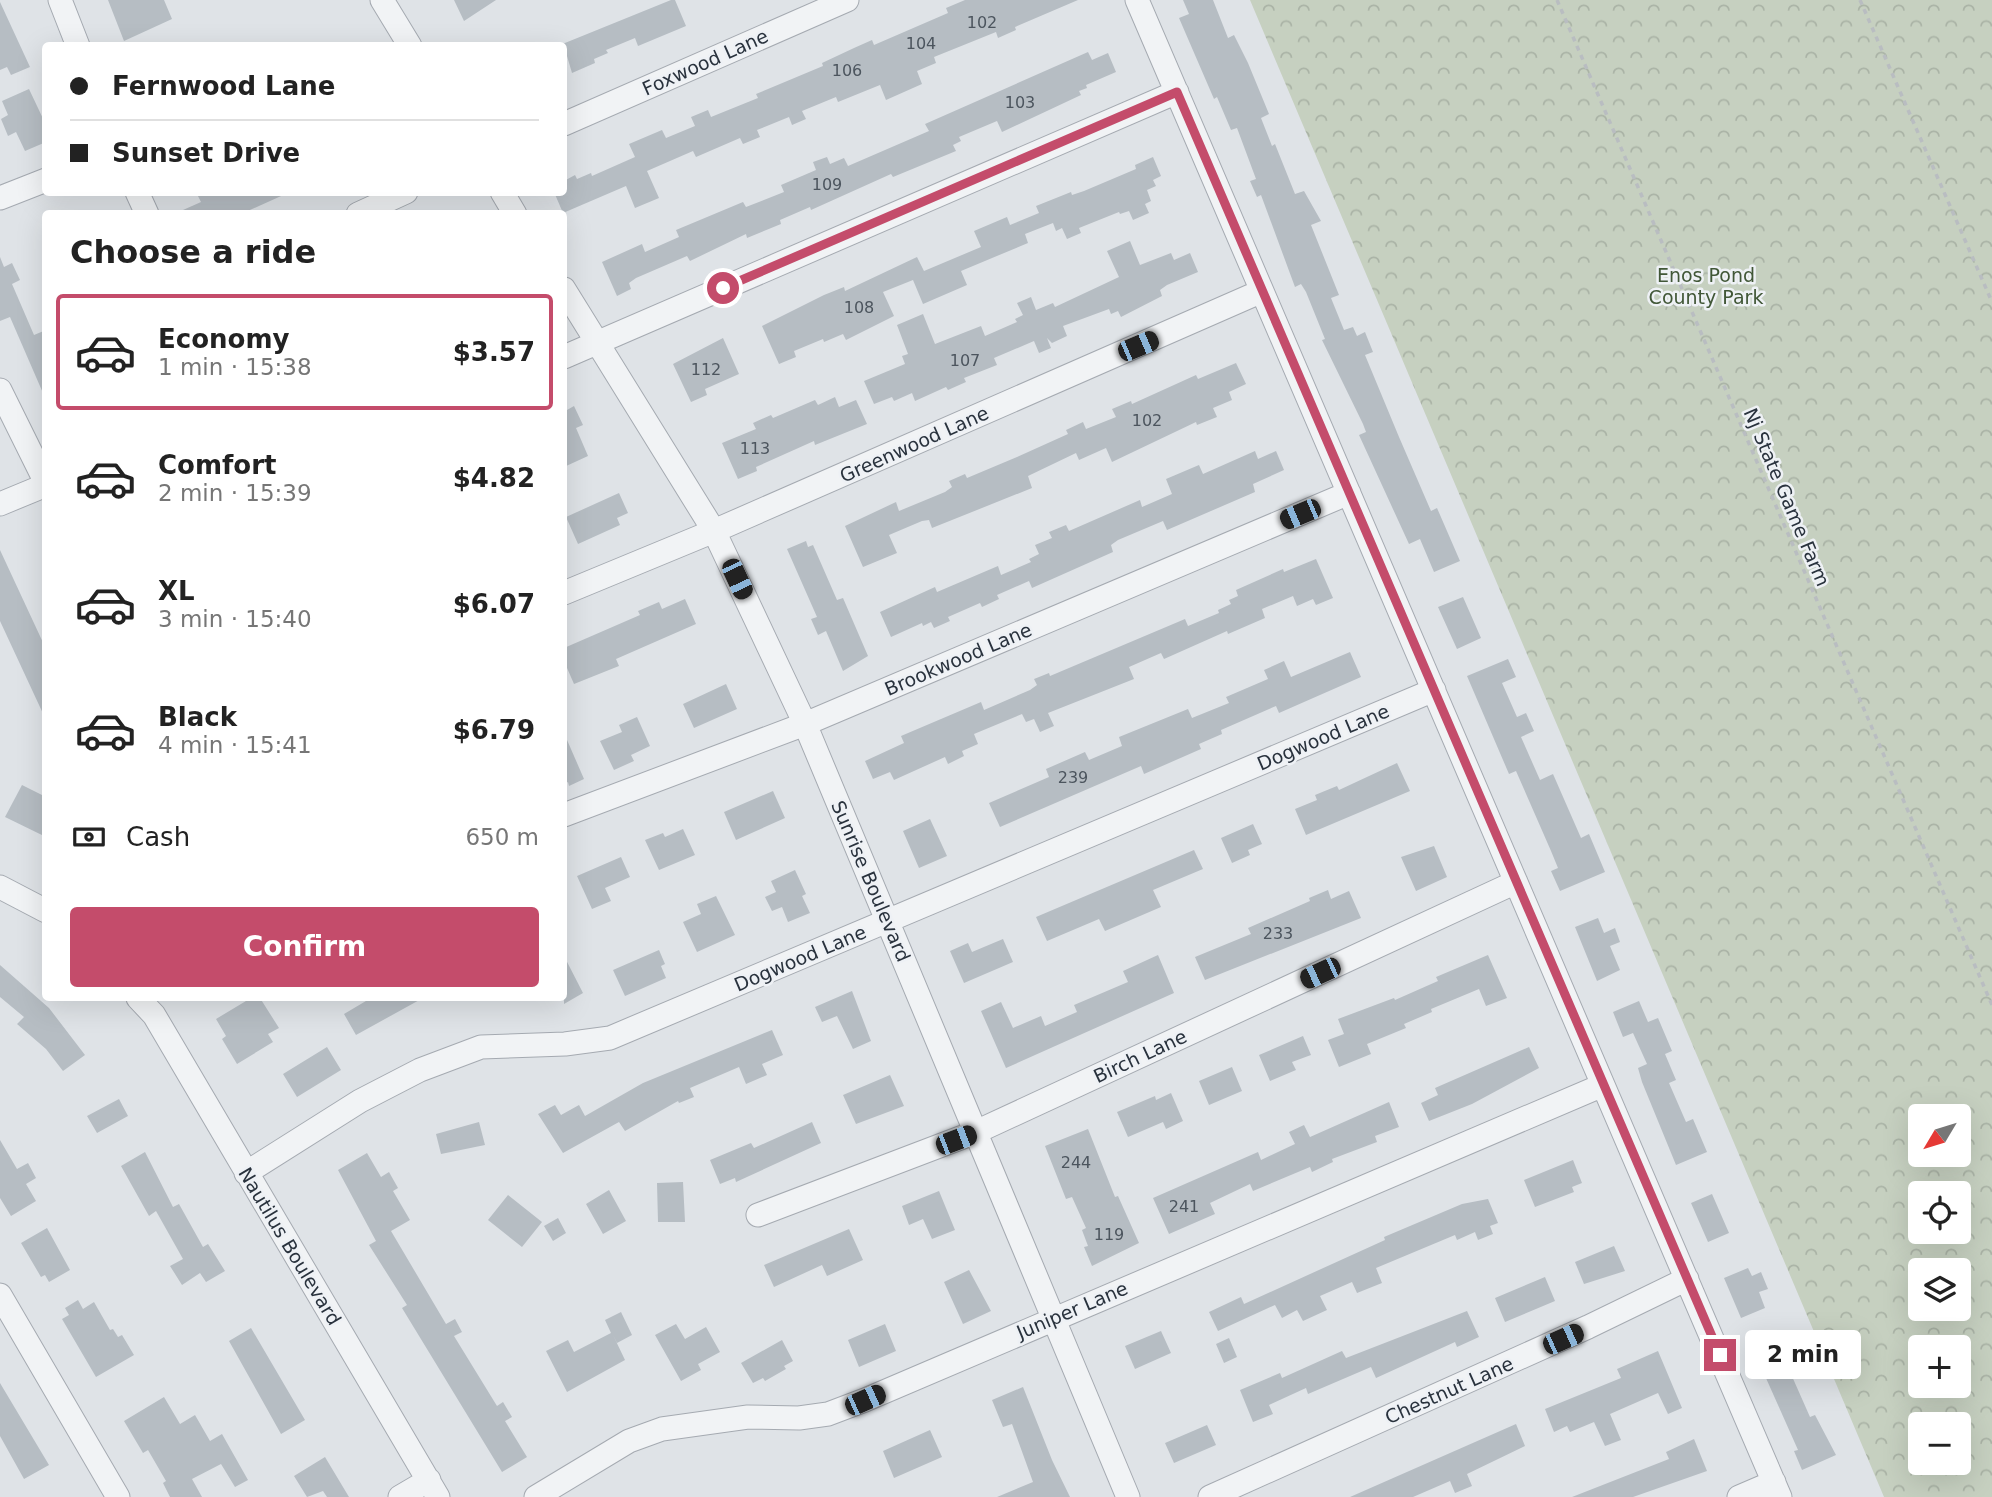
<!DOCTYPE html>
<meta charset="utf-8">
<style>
:root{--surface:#fff;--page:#f2f2f2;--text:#222;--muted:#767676;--line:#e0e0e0;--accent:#c44c6b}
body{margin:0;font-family:"DejaVu Sans",sans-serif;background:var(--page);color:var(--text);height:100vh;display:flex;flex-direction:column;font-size:26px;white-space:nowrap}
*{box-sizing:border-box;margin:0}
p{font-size:23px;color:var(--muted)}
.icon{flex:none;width:38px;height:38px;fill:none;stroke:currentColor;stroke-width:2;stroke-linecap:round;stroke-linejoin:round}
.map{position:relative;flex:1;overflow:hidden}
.panel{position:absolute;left:42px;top:210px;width:525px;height:791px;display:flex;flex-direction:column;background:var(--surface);border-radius:7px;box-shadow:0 7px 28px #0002}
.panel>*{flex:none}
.banner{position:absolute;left:42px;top:42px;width:525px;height:154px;border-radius:7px;box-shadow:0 7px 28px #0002;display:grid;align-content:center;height:154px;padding:0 28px;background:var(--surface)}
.needle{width:46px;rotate:232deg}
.buttons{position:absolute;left:1908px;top:1104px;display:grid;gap:14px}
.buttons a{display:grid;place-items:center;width:63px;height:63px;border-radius:7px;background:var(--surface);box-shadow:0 7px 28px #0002;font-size:35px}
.end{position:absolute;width:32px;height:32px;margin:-16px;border:9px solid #c44c6b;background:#fff;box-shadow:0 0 0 4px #fff}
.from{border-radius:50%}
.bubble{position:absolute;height:49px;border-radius:7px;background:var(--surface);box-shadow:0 7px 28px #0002;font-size:23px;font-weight:700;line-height:49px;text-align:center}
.car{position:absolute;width:21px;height:42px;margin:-21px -10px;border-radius:9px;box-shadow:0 0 5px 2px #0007;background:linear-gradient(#222 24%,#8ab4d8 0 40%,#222 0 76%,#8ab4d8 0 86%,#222 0)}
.banner b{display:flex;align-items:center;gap:24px;height:66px;font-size:26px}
.banner b+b{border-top:2px solid var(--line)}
.banner i{width:18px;height:18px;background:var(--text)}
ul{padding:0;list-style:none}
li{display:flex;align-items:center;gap:21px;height:116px;margin:0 14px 10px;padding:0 14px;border:4px solid transparent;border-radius:7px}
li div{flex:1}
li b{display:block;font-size:26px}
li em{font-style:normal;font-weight:700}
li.current{border-color:var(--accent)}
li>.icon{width:63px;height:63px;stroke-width:1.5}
h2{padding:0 28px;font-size:32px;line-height:84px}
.pay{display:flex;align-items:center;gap:18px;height:77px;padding:0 28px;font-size:26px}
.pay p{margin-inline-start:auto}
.button{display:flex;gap:14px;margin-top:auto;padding:14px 28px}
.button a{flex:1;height:80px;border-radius:7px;background:var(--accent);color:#fff;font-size:28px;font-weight:700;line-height:80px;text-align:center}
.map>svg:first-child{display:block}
</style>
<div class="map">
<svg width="1992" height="1497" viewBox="0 0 1992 1497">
<defs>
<pattern id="forest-crowns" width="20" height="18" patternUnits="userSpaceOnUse" patternTransform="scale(1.75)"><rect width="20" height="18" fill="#c6d0c0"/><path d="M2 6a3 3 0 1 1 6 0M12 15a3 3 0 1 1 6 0" fill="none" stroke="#aab3a6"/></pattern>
</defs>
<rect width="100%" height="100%" fill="#dfe3e7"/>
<path fill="url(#forest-crowns)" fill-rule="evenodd" d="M1250 0H1992V1497H1884ZM1920 1116H1958V1155H1920ZM1920 1194H1958V1232H1920ZM1920 1270H1958V1309H1920ZM1920 1348H1958V1386H1920ZM1920 1424H1958V1463H1920Z"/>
<path fill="#b6bdc3" d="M108 0H164L172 19 124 41Z
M454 0H496L464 21Z
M671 0H675L686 26 638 46 635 38 606 50 608 53 594 59 595 63 572 73 564 46 560 45Z
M965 0H1078L1015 27 1016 30 998 38 996 32 934 57 936 63 917 71 922 84 886 100 880 85 838 102 836 97 802 111 806 119 792 125 789 117 757 130 760 137 743 144 740 138 696 157 693 151 647 171 659 198 635 208 626 186 563 213 554 192H564V181L575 175 577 179 591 173 592 176 635 157 629 144 662 130 666 138 695 126 691 117 708 110 711 117 758 98 756 94 823 66 822 63 854 48 872 40 874 45 948 13 946 8Z
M1183 0H1213L1228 38 1234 35 1248 63 1269 114 1261 118 1272 146 1275 144 1295 194 1304 191 1321 221 1311 225 1339 295 1331 298 1344 330 1353 327 1357 336 1365 332 1373 352 1365 355 1399 437 1431 511 1437 508 1460 561 1434 572 1420 539 1409 544 1359 435 1366 432 1363 424 1322 340 1325 339 1306 292 1301 284 1295 287 1261 195 1257 197 1250 181 1256 179 1237 128 1231 130 1217 97 1214 99 1179 18 1189 14Z
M0 2 30 67 11 75 7 67 0 70Z
M1088 52 1092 60 1108 53 1116 72 1086 85 1087 88 1079 91 1081 95 1002 132 997 121 959 137 961 141 953 145 956 151 893 177 891 174 811 210 810 207 780 220 781 224 747 238 746 234 690 261 687 256 636 278 629 283 631 289 617 296 602 262 642 244 645 252 679 237 676 230 743 202 746 207 784 192 781 185 816 170 813 162 827 157 830 164 844 158 848 166 929 131 925 124Z
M29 89 46 125V142L25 151 16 132 8 136 1 119 8 115 2 101Z
M1153 157 1161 176 1153 180 1156 186 1147 190 1151 201 1145 204 1149 213 1133 220 1129 211 1120 214 1119 212 1079 228 1081 233 1067 239 1062 228 1056 231 1053 223 1025 234 1028 243 961 271 967 285 923 304 913 280 883 292 894 316 846 340 843 334 824 342 823 339 794 351 796 357 779 364 762 326 824 295 844 287 845 291 917 257 924 271 981 247 974 231 1007 217 1010 225 1039 213 1036 206 1071 192 1072 195 1084 191 1136 169 1135 165Z
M196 192H290L241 214H174L201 202Z
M1130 241 1140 265 1171 253 1174 260 1190 253 1198 272 1167 285 1160 290 1162 296 1121 317 1118 311 1111 314 1109 309 1063 326 1067 336 1052 343 1047 338 1051 348 1039 353 1034 341 994 358 997 365 964 378 966 382 948 390 946 387 915 401 912 393 894 401 892 397 874 404 864 381 905 364 902 356 908 354 897 325 923 314 935 344 981 326 985 336 1017 322 1015 319 1023 315 1017 303 1031 297 1036 310 1053 303 1055 307 1119 277 1107 251Z
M0 257 4 267 12 263 20 280 12 284 34 335 46 330V400L10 317 0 321Z
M723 338 739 374 705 389 707 395 691 402 673 364Z
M1236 363 1246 384 1229 392 1232 400 1213 408 1217 417 1197 425 1196 422 1112 462 1106 448 1079 460 1076 453 1028 476 1032 488 932 528 929 520 922 521 889 535 897 553 863 567 845 526 896 502 899 511 945 492 952 487 949 481 965 474 967 478 1017 457 1068 434 1066 430 1083 422 1086 429 1116 417 1112 409 1131 401 1132 404 1196 375 1198 379Z
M835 397 839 407 856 400 867 424 815 445 814 441 756 467 757 471 738 479 722 443 756 429 753 423 771 415 773 418 815 400 818 405Z
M564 401 567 410 574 406 583 425 576 428 588 456 564 467Z
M1255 451 1258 459 1276 451 1284 470 1253 484 1255 492 1167 530 1163 521 1118 540 1111 545 1113 552 1032 588 1029 581 997 595 999 599 982 607 980 603 948 617 950 621 934 628 931 622 923 626 922 623 891 637 880 612 935 587 937 592 998 566 1001 575 1031 562 1029 559 1039 554 1035 545 1052 538 1049 532 1066 525 1069 531 1140 500 1142 507 1172 494 1166 479 1199 465 1203 474Z
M619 493 628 513 617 518 620 525 578 544 566 517Z
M806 541 808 547 813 545 837 600 843 598 868 656 843 671 826 631 818 635 811 619 817 617 787 549Z
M0 550 46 649V720L0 621Z
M1316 559 1333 598 1316 605 1313 599 1297 606 1293 596 1262 609 1265 618 1228 634 1227 631 1164 659 1161 653 1129 667 1134 679 1048 713 1054 726 1040 732 1034 719 1026 722 1022 714 974 734 978 744 962 751 964 756 948 764 945 757 894 780 890 772 873 779 865 761 904 743 901 736 981 702 984 710 1030 690 1037 685 1034 679 1049 673 1050 676 1185 619 1188 626 1219 613 1218 610 1231 604 1229 600 1238 596 1236 590 1283 569 1284 572Z
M1463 597 1481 638 1457 649 1438 607Z
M685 599 696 624 616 659 619 666 574 684 564 661V648L640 615 638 611 659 602 662 609Z
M1350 652 1361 677 1279 713 1276 706 1221 730 1222 734 1199 744 1201 749 1144 774 1141 766 1000 827 989 803 1049 777 1046 769 1085 752 1089 760 1122 746 1119 737 1188 709 1192 718 1229 703 1226 697 1268 679 1264 670 1284 661 1291 677Z
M1508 659 1516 677 1502 683 1517 717 1526 713 1534 731 1521 737 1540 780 1553 774 1581 838 1589 834 1605 872 1560 891 1551 871 1558 868 1551 851 1516 771 1509 774 1467 676Z
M726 684 737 709 694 728 683 704Z
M637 717 650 746 631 755 634 761 614 770 600 741 622 732 619 725Z
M564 733 584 779 569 786 568 782 564 784Z
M1397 763 1410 791 1306 835 1295 809 1317 800 1315 795 1337 786 1339 790Z
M22 785 46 797V837L5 817Z
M773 791 785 818 736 840 724 812Z
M930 819 947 856 919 868 903 831Z
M1253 824 1262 844 1248 850 1250 855 1232 863 1221 838Z
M683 829 695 855 659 870 645 840 663 833 665 837Z
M1434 846 1447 877 1416 891 1401 857Z
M1194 850 1203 869 1153 890 1161 907 1105 931 1099 919 1047 941 1036 917Z
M621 857 630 877 605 888 611 901 592 909 577 876Z
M795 870 806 894 802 896 810 913 788 922 782 907 772 911 765 897 776 892 771 881Z
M1328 890 1331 899 1349 891 1361 918 1205 980 1195 957 1251 934 1248 928 1310 901 1309 898Z
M716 896 735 935 697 952 683 922 701 914 697 904Z
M1598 918 1604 933 1615 928 1620 942 1610 946 1620 970 1597 981 1575 927Z
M1003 939 1013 962 964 983 950 951 968 943 972 952Z
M659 950 665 964 661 966 666 978 625 996 613 970Z
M1158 955 1174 993 1006 1068 981 1011 1001 1002 1013 1028 1041 1016 1045 1026 1077 1012 1074 1005 1128 982 1123 971Z
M1488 955 1507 998 1486 1006 1479 989 1431 1009 1432 1012 1404 1024 1406 1028 1367 1044 1371 1054 1339 1067 1328 1040 1344 1034 1338 1019 1394 998 1395 1000 1438 981 1436 977Z
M564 956 583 993 564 1004Z
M0 965 49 1008 85 1055 63 1071 46 1049 17 1024 24 1017 0 997Z
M852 991 871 1041 853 1049 837 1016 822 1022 815 1007Z
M251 998H260L279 1028 268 1034 273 1042 237 1064 222 1039 226 1036 216 1019Z
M371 998H423L356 1035 344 1014Z
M1639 1001 1648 1022 1658 1018 1672 1051 1665 1054 1676 1080 1669 1083 1686 1122 1693 1119 1707 1152 1676 1165 1642 1082 1638 1068 1647 1064 1633 1033 1623 1037 1613 1012Z
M772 1030 783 1055 762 1064 767 1075 746 1084 739 1067 690 1088 694 1097 679 1103 678 1101 625 1131 619 1122 563 1153 538 1114 555 1105 561 1115 579 1105 585 1116 643 1083Z
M1303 1036 1311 1055 1292 1062 1296 1070 1270 1081 1259 1055Z
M327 1047 341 1070 297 1097 283 1074Z
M1529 1047 1539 1068 1472 1104 1429 1121 1421 1103 1438 1095 1435 1088Z
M1232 1067 1242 1091 1209 1105 1199 1081Z
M890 1075 904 1106 856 1124 843 1095Z
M1171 1093 1183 1121 1166 1129 1163 1122 1128 1137 1117 1112 1155 1096 1156 1100Z
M119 1099 128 1116 97 1133 87 1116Z
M1389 1102 1399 1127 1375 1136 1377 1142 1332 1159 1333 1162 1312 1172 1310 1167 1253 1191 1250 1184 1210 1203 1215 1214 1169 1234 1153 1198 1258 1152 1261 1160 1295 1144 1289 1132 1304 1125 1310 1137Z
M479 1122 485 1145 441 1154 436 1134Z
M812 1122 821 1143 736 1182 735 1178 720 1184 710 1160 751 1143 754 1148Z
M1088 1129 1115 1197 1118 1196 1139 1243 1092 1266 1084 1247 1088 1246 1082 1230 1086 1228 1072 1197 1066 1199 1045 1146Z
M0 1140 17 1169 28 1163 36 1178 26 1184 36 1201 11 1216 0 1198Z
M145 1152 173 1207 179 1204 203 1247 208 1244 225 1271 206 1282 200 1273 182 1285 170 1266 183 1259 156 1211 149 1216 121 1166Z
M367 1153 381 1177 389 1172 398 1188 393 1191 410 1220 391 1231 446 1324 455 1319 462 1332 454 1336 497 1406 503 1402 512 1417 505 1421 527 1457 502 1472 402 1308 407 1305 369 1245 376 1241 338 1170Z
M1573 1160 1582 1183 1572 1187 1574 1192 1535 1207 1524 1180Z
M683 1182 685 1222H658L657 1183Z
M609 1190 626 1221 603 1234 586 1204Z
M939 1191 955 1230 932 1239 923 1219 909 1225 902 1206Z
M1712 1194 1729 1233 1708 1242 1691 1203Z
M508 1195 542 1222 522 1247 488 1220Z
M1488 1199 1498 1223 1490 1226 1493 1234 1478 1240 1475 1232 1457 1240 1455 1235 1376 1268 1382 1283 1357 1293 1352 1282 1320 1296 1327 1310 1303 1321 1297 1310 1282 1318 1275 1305 1218 1331 1209 1312 1241 1297 1244 1304 1385 1240 1384 1237 1462 1204Z
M558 1218 566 1233 553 1241 544 1226Z
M47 1228 70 1270 49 1282 45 1275 41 1277 21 1243Z
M849 1229 863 1260 827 1276 822 1265 774 1287 764 1265Z
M1614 1246 1625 1271 1584 1284 1575 1262Z
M1748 1268 1752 1276 1761 1272 1768 1289 1759 1292 1765 1308 1741 1318 1724 1278Z
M969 1270 991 1311 963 1324 944 1282Z
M1545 1277 1555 1301 1505 1322 1495 1298Z
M78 1300 83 1309 94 1302 110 1330 113 1329 118 1337 122 1335 134 1355 96 1377 62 1319 69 1315 65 1308Z
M1467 1311 1479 1337 1457 1347 1455 1342 1376 1378 1371 1367 1308 1394 1306 1388 1269 1405 1273 1414 1253 1422 1240 1390 1280 1373 1282 1378 1342 1351 1346 1358Z
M621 1312 632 1335 617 1343 613 1335 625 1360 567 1392 546 1351 568 1340 574 1352 611 1333 605 1320Z
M676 1324 685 1339 706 1327 720 1352 698 1364 701 1370 681 1381 655 1335Z
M885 1324 896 1351 859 1367 848 1340Z
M251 1328 305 1420 281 1434 229 1341Z
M1161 1331 1171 1353 1135 1369 1125 1346Z
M1787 1337 1797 1361 1787 1365 1810 1417 1815 1415 1836 1455 1802 1470 1794 1451 1798 1450 1753 1349Z
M1229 1338 1237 1357 1224 1363 1216 1344Z
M782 1340 793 1361 784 1366 786 1369 765 1381 763 1378 753 1383 741 1363Z
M1658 1351 1682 1408 1668 1414 1658 1393 1610 1414 1621 1440 1605 1446 1594 1422 1570 1432 1567 1426 1554 1432 1545 1409 1621 1378 1617 1369Z
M0 1383 49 1465 24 1479 0 1436Z
M1023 1387 1052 1460 1070 1497H997L1033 1482 1012 1424 1003 1427 992 1400Z
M164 1397 180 1424 195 1415 210 1441 222 1434 248 1480 235 1487 221 1464 192 1479 202 1497H170L163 1483 166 1481 148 1450 143 1453 124 1421Z
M1516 1424 1525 1446 1467 1474 1472 1486 1455 1493 1450 1481 1413 1497H1350Z
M1207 1425 1216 1445 1174 1463 1165 1443Z
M930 1430 942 1457 894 1478 883 1451Z
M1694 1439 1707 1471 1633 1497H1572L1669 1459 1666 1452Z
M325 1457 349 1497H327L323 1491 307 1497 294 1476Z"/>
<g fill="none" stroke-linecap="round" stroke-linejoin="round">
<g stroke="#a5aab1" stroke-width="25">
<path id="minor" d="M60 0 78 46
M382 0 410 46
M1137 0 1780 1497
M564 124 847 0
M137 192 147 214
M502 192 515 214
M0 198 46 180
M358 214 406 192
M564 289 714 531 805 724 1128 1497
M564 357 1177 92
M0 390 46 483
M0 504 46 485
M564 593 714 531 1262 291
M564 815 805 724 1349 493
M0 887 46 911
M138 998 154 1015 438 1497
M246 1173 360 1101 420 1070 481 1047 565 1044 610 1038 1434 690
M758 1215 976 1132 1516 882
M0 1295 118 1497
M400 1497 429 1480
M536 1497 629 1441 662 1429 748 1417 799 1418 828 1414 865 1400 1603 1085
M1210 1497 1588 1327 1687 1279
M1739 1497 1774 1482"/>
</g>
<path stroke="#b9bdc1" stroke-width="3.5" stroke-dasharray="5 5" stroke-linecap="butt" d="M1557 0 1992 1005
M1860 0 1992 302"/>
<use href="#minor" stroke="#f1f3f5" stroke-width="23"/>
</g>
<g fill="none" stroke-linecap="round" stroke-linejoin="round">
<path stroke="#c44c6b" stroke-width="9" d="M723 288 1177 92 1720 1355"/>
</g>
<g text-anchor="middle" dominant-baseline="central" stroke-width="5" stroke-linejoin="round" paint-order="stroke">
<g font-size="16" fill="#4c555e">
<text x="982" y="22">102</text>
<text x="921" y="43">104</text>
<text x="847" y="70">106</text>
<text x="1020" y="102">103</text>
<text x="827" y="184">109</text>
<text x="859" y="307">108</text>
<text x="965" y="360">107</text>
<text x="706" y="369">112</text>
<text x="1147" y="420">102</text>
<text x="755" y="448">113</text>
<text x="1073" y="777">239</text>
<text x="1278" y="933">233</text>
<text x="1076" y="1162">244</text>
<text x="1184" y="1206">241</text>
<text x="1109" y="1234">119</text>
</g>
<g font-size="19" fill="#29323d" stroke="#eef1f5">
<text transform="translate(705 62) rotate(-24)">Foxwood Lane</text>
<text transform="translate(914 444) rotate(-24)">Greenwood Lane</text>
<text transform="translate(1787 497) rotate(67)">Nj State Game Farm</text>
<text transform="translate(958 659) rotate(-23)">Brookwood Lane</text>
<text transform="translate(1323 737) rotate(-23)">Dogwood Lane</text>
<text transform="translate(871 881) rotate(67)">Sunrise Boulevard</text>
<text transform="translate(800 958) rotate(-23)">Dogwood Lane</text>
<text transform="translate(1140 1056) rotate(-25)">Birch Lane</text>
<text transform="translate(290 1246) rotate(59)">Nautilus Boulevard</text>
<text transform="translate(1072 1310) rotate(-23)">Juniper Lane</text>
<text transform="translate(1449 1390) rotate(-24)">Chestnut Lane</text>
</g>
<g font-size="19" fill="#415737" stroke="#eef1f5">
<text x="1706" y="275">Enos Pond<tspan x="1706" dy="22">County Park</tspan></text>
</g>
</g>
</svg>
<div class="buttons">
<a><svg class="needle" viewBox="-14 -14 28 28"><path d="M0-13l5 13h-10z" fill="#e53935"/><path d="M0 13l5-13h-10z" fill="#767676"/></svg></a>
<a><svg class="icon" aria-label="locate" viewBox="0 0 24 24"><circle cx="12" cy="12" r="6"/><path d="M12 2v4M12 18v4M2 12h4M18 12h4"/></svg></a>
<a><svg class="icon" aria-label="layers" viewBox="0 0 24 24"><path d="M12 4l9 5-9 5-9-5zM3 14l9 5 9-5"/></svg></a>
<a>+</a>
<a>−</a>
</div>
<i class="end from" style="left:723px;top:288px"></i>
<i class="end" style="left:1720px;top:1355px"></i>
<div class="bubble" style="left:1745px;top:1330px;width:116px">2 min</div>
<i class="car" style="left:1138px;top:346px;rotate:67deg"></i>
<i class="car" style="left:1300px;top:514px;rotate:247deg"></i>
<i class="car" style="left:737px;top:579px;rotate:155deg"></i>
<i class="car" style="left:1320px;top:973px;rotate:245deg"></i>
<i class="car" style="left:956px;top:1140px;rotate:69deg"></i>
<i class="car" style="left:1563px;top:1339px;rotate:66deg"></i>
<i class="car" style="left:865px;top:1400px;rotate:66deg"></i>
<div class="banner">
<b><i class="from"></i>Fernwood Lane</b>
<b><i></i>Sunset Drive</b>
</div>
<section class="panel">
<h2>Choose a ride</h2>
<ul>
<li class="current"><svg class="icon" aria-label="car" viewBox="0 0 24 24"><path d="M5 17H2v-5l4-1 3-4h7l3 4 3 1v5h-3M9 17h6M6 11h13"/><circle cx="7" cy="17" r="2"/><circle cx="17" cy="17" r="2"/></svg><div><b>Economy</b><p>1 min · 15:38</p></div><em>$3.57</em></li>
<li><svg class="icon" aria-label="car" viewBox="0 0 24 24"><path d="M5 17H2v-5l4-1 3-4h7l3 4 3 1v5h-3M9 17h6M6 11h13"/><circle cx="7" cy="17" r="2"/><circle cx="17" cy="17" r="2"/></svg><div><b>Comfort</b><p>2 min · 15:39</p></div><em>$4.82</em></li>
<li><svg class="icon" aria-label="car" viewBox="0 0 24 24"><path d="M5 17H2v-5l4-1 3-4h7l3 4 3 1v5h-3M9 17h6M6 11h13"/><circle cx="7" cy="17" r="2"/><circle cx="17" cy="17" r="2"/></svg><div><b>XL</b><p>3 min · 15:40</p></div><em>$6.07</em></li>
<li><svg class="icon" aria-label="car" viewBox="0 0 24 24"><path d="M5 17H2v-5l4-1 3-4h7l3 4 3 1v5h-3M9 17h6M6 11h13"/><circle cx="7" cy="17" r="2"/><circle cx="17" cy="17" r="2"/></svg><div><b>Black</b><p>4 min · 15:41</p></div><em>$6.79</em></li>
</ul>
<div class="pay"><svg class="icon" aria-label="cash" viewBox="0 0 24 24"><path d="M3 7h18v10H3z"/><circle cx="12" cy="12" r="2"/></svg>Cash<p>650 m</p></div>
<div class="button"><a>Confirm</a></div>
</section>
</div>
